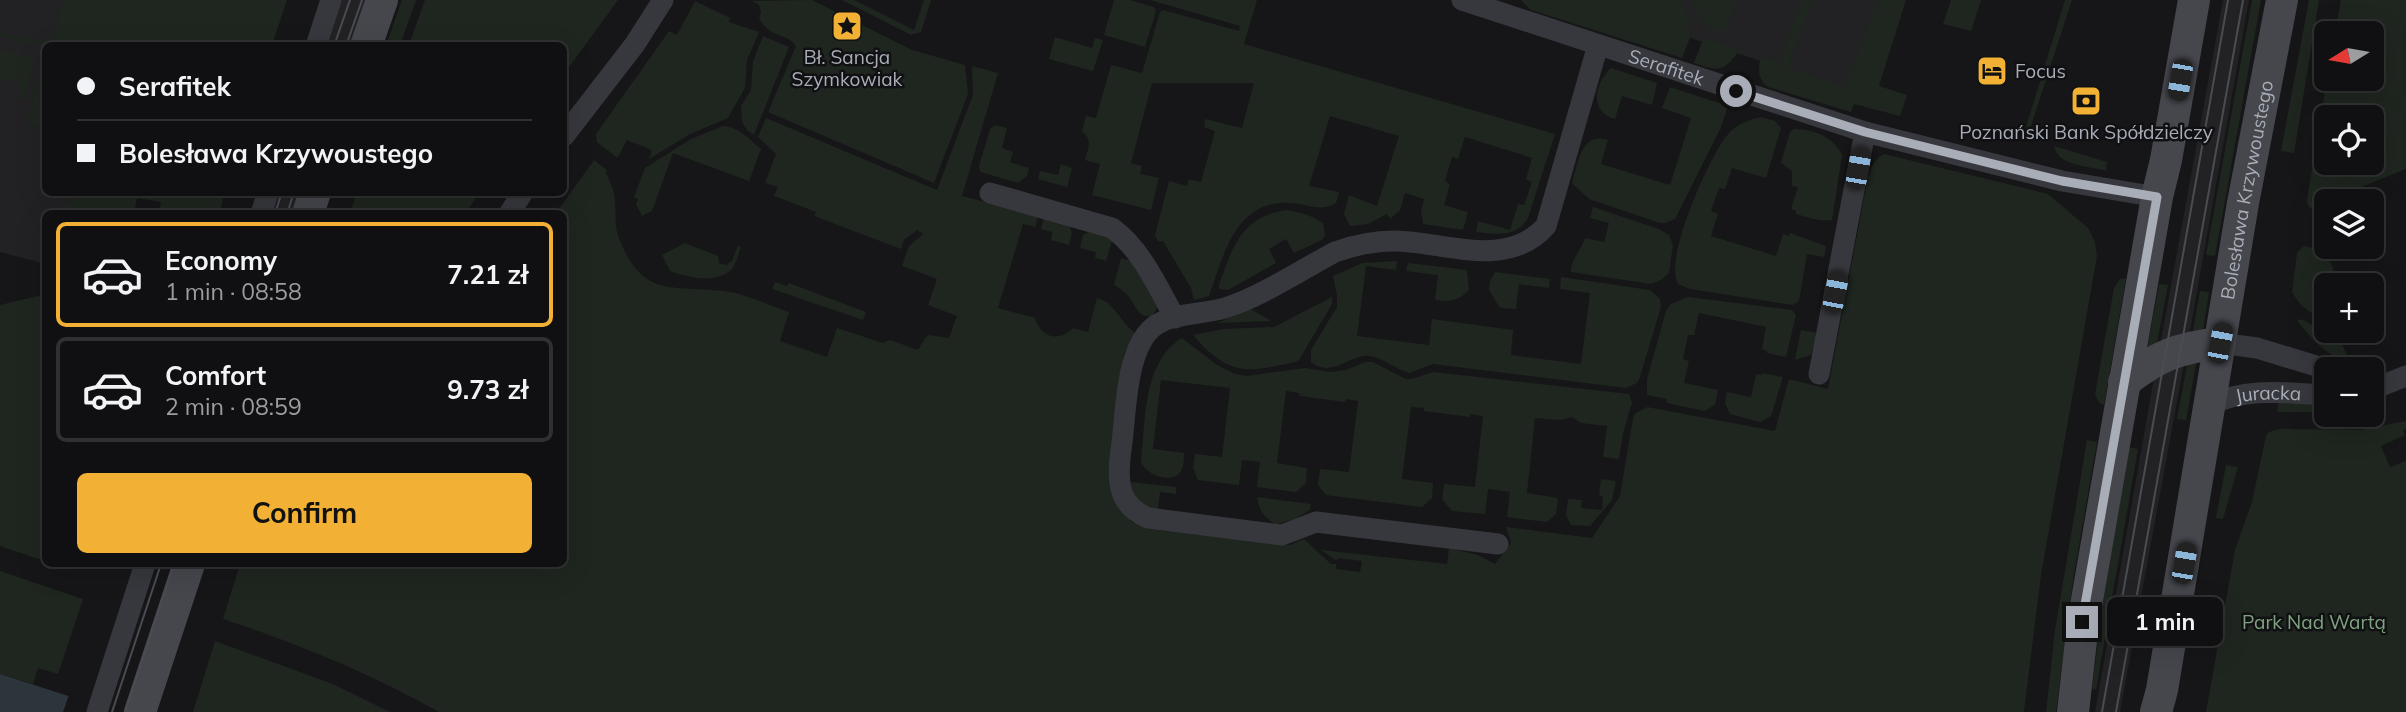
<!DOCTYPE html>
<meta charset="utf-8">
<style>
:root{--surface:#101012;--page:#19191b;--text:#f1f3f6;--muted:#9c9d9f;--line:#303032;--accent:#f2b134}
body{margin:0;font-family:Mulish,sans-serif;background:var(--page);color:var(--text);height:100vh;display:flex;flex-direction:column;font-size:26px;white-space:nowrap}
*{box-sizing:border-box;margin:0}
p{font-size:23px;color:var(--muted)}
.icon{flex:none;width:38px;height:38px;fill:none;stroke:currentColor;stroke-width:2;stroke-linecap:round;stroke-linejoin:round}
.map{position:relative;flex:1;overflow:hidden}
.details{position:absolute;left:42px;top:210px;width:525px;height:357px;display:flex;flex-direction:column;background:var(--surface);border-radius:10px;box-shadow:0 7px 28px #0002,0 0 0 2px var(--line)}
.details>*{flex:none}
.hud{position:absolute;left:42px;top:42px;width:525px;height:154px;border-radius:10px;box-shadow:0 7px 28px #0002,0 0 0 2px var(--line);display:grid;align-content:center;height:154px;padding:0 35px;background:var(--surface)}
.needle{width:46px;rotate:259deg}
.controls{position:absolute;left:2314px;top:21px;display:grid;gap:14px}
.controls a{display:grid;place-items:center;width:70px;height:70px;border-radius:10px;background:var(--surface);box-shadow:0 7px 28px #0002,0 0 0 2px var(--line);font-size:35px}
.end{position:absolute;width:32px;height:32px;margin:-16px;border:9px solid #a8adb8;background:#111;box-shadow:0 0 0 4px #111}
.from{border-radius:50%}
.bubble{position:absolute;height:49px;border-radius:10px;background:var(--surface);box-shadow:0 7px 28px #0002,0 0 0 2px var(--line);font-size:23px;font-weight:700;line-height:49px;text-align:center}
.car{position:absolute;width:21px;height:42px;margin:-21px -10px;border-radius:9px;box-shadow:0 0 5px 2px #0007;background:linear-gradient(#222 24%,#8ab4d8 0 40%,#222 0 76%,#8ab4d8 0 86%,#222 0)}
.hud b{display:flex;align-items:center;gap:24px;height:66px;font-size:26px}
.hud b+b{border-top:2px solid var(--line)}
.hud i{width:18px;height:18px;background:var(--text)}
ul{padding:12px 0 0;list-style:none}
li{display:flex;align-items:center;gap:21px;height:105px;margin:0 14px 10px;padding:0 21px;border:4px solid var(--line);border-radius:10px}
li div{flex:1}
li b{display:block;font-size:26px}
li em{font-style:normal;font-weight:700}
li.current{border-color:var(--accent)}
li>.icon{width:63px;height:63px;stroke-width:1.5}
.action{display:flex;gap:14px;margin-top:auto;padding:14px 35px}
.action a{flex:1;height:80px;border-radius:10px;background:var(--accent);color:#111;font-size:28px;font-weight:700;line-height:80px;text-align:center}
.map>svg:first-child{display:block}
</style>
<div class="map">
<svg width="2406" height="712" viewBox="0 0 2406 712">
<rect width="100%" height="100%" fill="#161618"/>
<path fill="#222225" d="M0 0H156L140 45 46 46V192L87 193 80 213 46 214 45 264 0 252Z
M341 0H370L354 45 325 46Z
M1576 0H1887L1851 91Z
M2223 0H2249L2189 336 2160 346Z
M275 193H303L297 213 269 214Z
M2185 358 2120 712H2095L2154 378Z"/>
<path fill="#1e261f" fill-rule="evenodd" d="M63 0H287L272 45 45 47 0 36V32L52 44Z
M402 0H416L400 45H386Z
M425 0H618L564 74V46L409 45Z
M812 0 912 50 965 65 968 94 934 183 768 112 796 46C785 32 773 40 759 19L761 13 759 5 752 1Z
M842 0H854L914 30 924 0H931L921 32 911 35Z
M1114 0H1130L1154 7 1156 11 1145 47 1104 35Z
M1150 0H1257L1244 44 1555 134 1528 218C1516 238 1497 234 1476 232L1478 221 1510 230 1518 204 1524 205 1532 182 1526 179 1532 158 1465 137 1458 159 1452 157 1445 181 1450 184 1444 205 1468 212 1463 230 1423 224 1421 211 1424 199 1405 193 1400 210 1390 219 1387 214 1368 224 1350 226 1344 214 1349 195 1377 206 1399 136 1330 116 1309 186 1339 192 1336 203C1323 211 1313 206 1299 204 1237 194 1225 251 1209 296L1194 300 1191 288 1163 241H1158L1155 235 1169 181 1187 186 1189 179 1201 182 1215 131 1204 127 1205 119 1242 128 1254 83H1152L1131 163 1142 166 1140 174 1159 178 1151 210 1092 195 1100 164 1085 160C1088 148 1093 140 1082 131L1086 116 1096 118 1111 65 1142 73 1160 12 1163 10 1239 31 1240 26Z
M1521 0H1678L1691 21 1686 33 1691 35 1682 58 1531 10Z
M1690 0H1737L1725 33 1707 27Z
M1802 0H1813L1788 67 1845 88 1878 0H1906L1879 86 1907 95 1900 116 1854 104 1851 112 1768 87C1757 78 1758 69 1761 56L1779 63Z
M1951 0H1981L1971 31 1943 24Z
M2065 0H2072L2027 138 2025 130Z
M2252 0H2261L2215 256 2206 255Z
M2309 0H2319L2294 153 2281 151Z
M2341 0H2406V169L2351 191 2341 201H2326L2325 211 2312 209 2308 206 2307 200 2327 79H2371V33H2335ZM2326 117H2371V163H2326Z
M695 1 730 18 729 22 759 32 747 60 745 88 728 118 690 134 649 159 652 150 627 140 618 157H616L597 142 596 134 669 31 677 35Z
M763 36 789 47 754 135 747 130 742 122 741 106 751 90 753 61Z
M1055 37 1092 48 1095 38 1103 40 1093 71 1049 59Z
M1704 37 1739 50C1725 72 1718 72 1694 63Z
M0 50 34 58 25 99 17 98 20 83 0 79Z
M42 60 45 61V128L27 124Z
M972 66 998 73 962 196 1038 216 1035 227 1023 224 998 308 1035 318C1040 337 1059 343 1073 328L1088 332 1097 298C1115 302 1120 322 1134 332V338L1124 354 1109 473 1120 509 1132 522 1148 529 1290 545 1304 539 1331 564H1336V569L1360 572 1362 561 1338 558 1337 561 1321 550 1447 564 1449 548 1478 555 1495 564 1511 543 1506 527 1592 538 1620 496 1633 418 1636 413 1647 407 1775 431 1789 379 1828 389 1867 182C1870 170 1872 161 1884 154L2048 194 2088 228 2095 242 2097 256 2041 575 2024 712H439C369 673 299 644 223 619L240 564H564V214L556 213 594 160 607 170 606 173C609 179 612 186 614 193 617 209 613 225 620 241 644 298 671 285 722 291 745 293 768 305 789 312L780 341 827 357 837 328 883 343 890 340 918 350 925 338 929 335 949 338 957 316 928 305 937 279 902 266 909 246 923 234 917 230 904 240 901 249 814 216 816 212 774 196 778 187 765 183 776 154 758 137 766 118 937 190 973 95Z
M1611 68 1657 83 1652 105 1622 96 1615 119C1588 111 1595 83 1611 68Z
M1670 87 1728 106 1721 127 1675 219 1665 223H1660L1589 199 1572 183C1578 163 1581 131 1608 140L1601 164 1670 185 1691 118 1662 108Z
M1761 117 1775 121 1781 128 1766 178 1732 168 1725 189 1719 188 1711 211 1718 214 1711 236 1776 256 1783 234 1789 236 1790 233 1826 246 1824 257 1807 254 1799 301 1793 305 1690 289 1678 284C1663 260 1710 155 1728 134 1737 124 1748 120 1761 117Z
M995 125 1007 128 1002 148 1013 152 1010 162 1029 168 1027 176 1018 183 980 172 979 166 990 129Z
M723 126C739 127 749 139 761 149L749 181 673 153 652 211 642 216 636 204 638 199 634 197 645 168 691 139Z
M1794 129C1813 129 1834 137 1842 155L1832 220C1820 222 1807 217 1796 214V211L1791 209 1798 187 1792 186V171L1781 163 1790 132Z
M2054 146 2107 162 2106 171C2089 166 2057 166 2054 146Z
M1061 164 1072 168 1067 187 1038 179 1040 171 1058 175Z
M73 193V192L224 193 220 213 200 209 199 213H159L161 202 137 198 134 213H65Z
M357 193V192L479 193 466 213H350Z
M1593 207 1659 229 1669 235 1673 245 1669 273 1661 280 1651 284 1571 272C1570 262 1582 248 1585 238L1604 242 1609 223 1590 218Z
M1286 210C1300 212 1311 215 1323 223L1325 235 1322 240 1294 253 1286 239 1269 249 1276 263 1228 290 1219 289V285C1232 248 1241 217 1286 210Z
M1044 218 1069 225 1072 233 1069 245 1051 240 1052 232 1041 229Z
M1090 231 1113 237 1106 261 1095 258 1096 252 1080 248 1083 235Z
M685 243 718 256 719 263 726 265 732 261 738 246 741 247C738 254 736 264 732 269 717 284 688 278 670 271L662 255Z
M2304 246C2323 248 2337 266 2336 285H2326V315C2311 317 2299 305 2292 292L2297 253Z
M1121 258 1135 262 1159 305 1152 316C1136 318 1137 305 1128 296 1124 291 1119 288 1114 285Z
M1397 261 1396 270 1366 266 1357 336 1429 345 1432 319 1513 330 1511 355 1581 364 1590 293 1560 289 1561 277 1650 290 1660 299 1661 307 1640 377 1637 383 1626 388 1433 364 1409 373C1394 369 1379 354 1363 356 1346 359 1329 377 1311 362V350L1337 307V295L1333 276 1362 263Z
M1408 263 1467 270 1469 290C1458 301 1451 302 1435 300L1438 275 1406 271Z
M1495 272 1550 279 1549 288 1519 284 1516 309 1500 308 1489 290 1490 281Z
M2126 278 2104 405 2099 403 2095 394 2114 288 2120 279Z
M775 282 787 286 789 283 866 312 863 320 772 289Z
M2159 284 2168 285 2157 343 2147 350Z
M2200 291 2209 292 2203 330 2193 331Z
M38 296 46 298 45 561 0 546V305Z
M1332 297V304L1299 360 1295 362C1246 373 1228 376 1193 335L1224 329 1274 327Z
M1688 297 1792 310 1796 315 1786 357 1767 353V351L1762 349 1766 327 1699 313 1694 335H1688L1683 359 1689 361 1684 383 1718 390 1715 405 1704 411 1667 403V399L1647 395V379L1666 311 1671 304Z
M1251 309 1271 321 1217 323Z
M2301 319 2340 340 2350 362C2325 356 2313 339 2297 321Z
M1801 330 1818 333 1811 355 1795 360Z
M1182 338 1217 365 1235 374 1247 376 1305 368 1330 372 1346 370 1365 362H1373L1406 379H1412L1433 372 1629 394 1632 403 1623 433 1619 459 1603 457 1607 426 1581 423 1572 417 1561 420 1535 418 1527 493 1558 498 1556 514 1547 522 1507 517 1510 492 1488 489 1485 514 1452 511 1442 499 1444 484 1475 487 1483 416 1470 414V417L1424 411V408L1411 407 1402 479 1433 483 1432 498 1422 507 1326 495 1318 485 1320 469 1349 472 1358 401 1346 399 1345 402 1300 396 1299 393 1286 391 1277 463 1307 468 1306 483 1296 492 1257 487 1260 462 1242 460 1239 485 1198 480 1193 468 1195 454 1222 457 1230 388 1161 380 1153 449 1184 453C1184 458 1184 466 1181 471 1172 485 1146 475 1141 462 1146 421 1142 362 1182 338Z
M2197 359 2186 420 2177 419 2188 360Z
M1762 373 1783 377 1771 416 1760 422 1730 414 1725 403 1727 392 1751 397 1756 374 1762 375Z
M2279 401 2326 405V412H2277Z
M2406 421V429L2403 431 2405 435 2381 446 2390 467 2406 461V712H2206L2235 550 2252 502 2266 436 2269 432 2279 429 2360 430Z
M2087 440 2097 442 2073 580 2056 712H2046L2055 630Z
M2129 447 2138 449 2096 690 2092 689 2106 579Z
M2226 465 2238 467 2223 519 2216 518Z
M1601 479 1616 481 1612 500 1590 526 1571 525 1566 515 1568 499 1582 500 1581 508 1602 510 1603 497 1599 495Z
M1130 482 1176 487V494L1160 492 1158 510C1140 506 1135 499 1130 482Z
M1257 497 1311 504 1310 510 1295 519 1276 524C1264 518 1259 510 1257 497Z
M0 571 83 599 58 674 38 668 33 684 0 674Z
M215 641 333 684 390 712H193Z"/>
<path fill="#2c353c" d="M0 674 118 712H0Z"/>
<path fill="#161618" d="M70 692 119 709 122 712H63Z"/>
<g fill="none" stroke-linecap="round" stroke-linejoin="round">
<g stroke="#37383d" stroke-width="21">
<path id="s1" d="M1462 0 1865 132 2062 181 2157 197"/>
<path d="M316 46 331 0"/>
<path d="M564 136 635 44 663 0"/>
<path d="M990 193 1112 228C1142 250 1157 286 1175 318"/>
<path d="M261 214 268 192"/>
<path d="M509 214 523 192"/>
<path d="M2220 343 2257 348 2326 369"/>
<path d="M1819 374 1865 132"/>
<path d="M2371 390 2406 376"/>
<path id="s2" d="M2210 405C2247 387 2286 393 2326 395"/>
<path d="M1498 544 1316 522 1282 535 1148 518C1117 505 1117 479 1121 450 1126 417 1125 357 1149 331 1166 312 1202 315 1225 308 1262 296 1301 270 1335 252 1354 245 1374 241 1395 241 1445 242 1507 270 1546 226L1598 45"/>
<path d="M97 712 145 564"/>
</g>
<g stroke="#45474d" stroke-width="32">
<path d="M366 46 382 0"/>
<path d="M308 214 315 192"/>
<path d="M2124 382C2158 356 2177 348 2220 343"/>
<path d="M140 712 189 564"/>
<path d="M2073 712 2083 623 2157 197 2166 160 2194 0"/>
<path id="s3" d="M2156 712 2162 690 2243 203 2282 0"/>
</g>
<path stroke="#4a4c52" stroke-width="2" d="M334 46 350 0
M346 46 362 0
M275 214 282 192
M287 214 294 192
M112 712 161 564
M125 712 174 564
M2102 712 2228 0
M2116 712 2243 0"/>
</g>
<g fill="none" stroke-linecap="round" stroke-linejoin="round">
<path stroke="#a8adb8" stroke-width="9" d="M1736 91 1865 132 2062 181 2157 197 2082 622"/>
</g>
<defs>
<g id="sight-square" transform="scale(1.575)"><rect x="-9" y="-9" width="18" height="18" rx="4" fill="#f2b134" stroke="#111113"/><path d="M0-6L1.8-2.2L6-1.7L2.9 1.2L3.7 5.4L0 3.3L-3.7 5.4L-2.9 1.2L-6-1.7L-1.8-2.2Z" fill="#111"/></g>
<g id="hotel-square" transform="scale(1.575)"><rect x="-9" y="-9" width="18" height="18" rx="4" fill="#f2b134" stroke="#111113"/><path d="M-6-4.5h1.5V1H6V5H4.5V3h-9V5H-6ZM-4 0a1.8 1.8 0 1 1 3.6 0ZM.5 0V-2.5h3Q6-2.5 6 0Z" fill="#111"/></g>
<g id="bank-square" transform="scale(1.575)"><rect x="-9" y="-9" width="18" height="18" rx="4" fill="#f2b134" stroke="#111113"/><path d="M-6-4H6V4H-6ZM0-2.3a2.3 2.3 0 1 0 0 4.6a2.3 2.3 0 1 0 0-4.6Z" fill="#111"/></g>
</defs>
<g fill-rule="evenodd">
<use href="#sight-square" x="847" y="26"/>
<use href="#hotel-square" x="1992" y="71"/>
<use href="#bank-square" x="2086" y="101"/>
</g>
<g text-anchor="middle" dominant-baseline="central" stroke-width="5" stroke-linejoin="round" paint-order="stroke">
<g font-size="19" fill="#a8adb8" stroke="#111113">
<text x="847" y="57">Bł. Sancja<tspan x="847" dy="22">Szymkowiak</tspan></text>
<text x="2015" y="71" text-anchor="start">Focus</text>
<text x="2086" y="132">Poznański Bank Spółdzielczy</text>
</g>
<g font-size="19" fill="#a8adb8" stroke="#111113">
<text stroke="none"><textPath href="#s1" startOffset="215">Serafitek</textPath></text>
<text stroke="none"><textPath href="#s3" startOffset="530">Bolesława Krzywoustego</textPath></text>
<text stroke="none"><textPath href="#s2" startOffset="60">Juracka</textPath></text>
</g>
<g font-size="19" fill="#7fa381" stroke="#111113">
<text x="2314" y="622">Park Nad Wartą</text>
</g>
</g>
</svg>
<div class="controls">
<a><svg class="needle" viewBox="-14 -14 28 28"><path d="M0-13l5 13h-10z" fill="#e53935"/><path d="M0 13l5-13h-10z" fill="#9c9d9f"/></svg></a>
<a><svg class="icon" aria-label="locate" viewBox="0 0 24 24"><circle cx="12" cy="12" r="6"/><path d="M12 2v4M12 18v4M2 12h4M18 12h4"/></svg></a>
<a><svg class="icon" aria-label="layers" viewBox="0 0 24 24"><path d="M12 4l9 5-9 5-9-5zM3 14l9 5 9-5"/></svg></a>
<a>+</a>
<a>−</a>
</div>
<i class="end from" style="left:1736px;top:91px"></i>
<i class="end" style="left:2082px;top:622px"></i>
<div class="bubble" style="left:2107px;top:597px;width:116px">1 min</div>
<i class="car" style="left:2180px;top:80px;rotate:190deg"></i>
<i class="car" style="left:1858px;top:168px;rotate:10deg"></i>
<i class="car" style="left:1835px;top:292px;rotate:11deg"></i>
<i class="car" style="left:2220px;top:343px;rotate:11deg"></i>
<i class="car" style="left:2184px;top:563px;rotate:10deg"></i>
<div class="hud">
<b><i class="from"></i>Serafitek</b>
<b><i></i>Bolesława Krzywoustego</b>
</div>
<section class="details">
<ul>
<li class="current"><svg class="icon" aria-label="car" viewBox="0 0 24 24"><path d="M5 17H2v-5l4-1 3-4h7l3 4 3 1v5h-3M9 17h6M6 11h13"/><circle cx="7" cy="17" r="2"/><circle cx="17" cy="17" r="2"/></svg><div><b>Economy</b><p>1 min · 08:58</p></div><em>7.21 zł</em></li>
<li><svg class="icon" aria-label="car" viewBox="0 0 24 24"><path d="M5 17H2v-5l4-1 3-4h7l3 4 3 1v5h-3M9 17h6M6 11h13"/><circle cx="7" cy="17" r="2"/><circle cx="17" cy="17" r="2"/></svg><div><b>Comfort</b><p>2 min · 08:59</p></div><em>9.73 zł</em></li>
</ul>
<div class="action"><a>Confirm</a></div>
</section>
</div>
